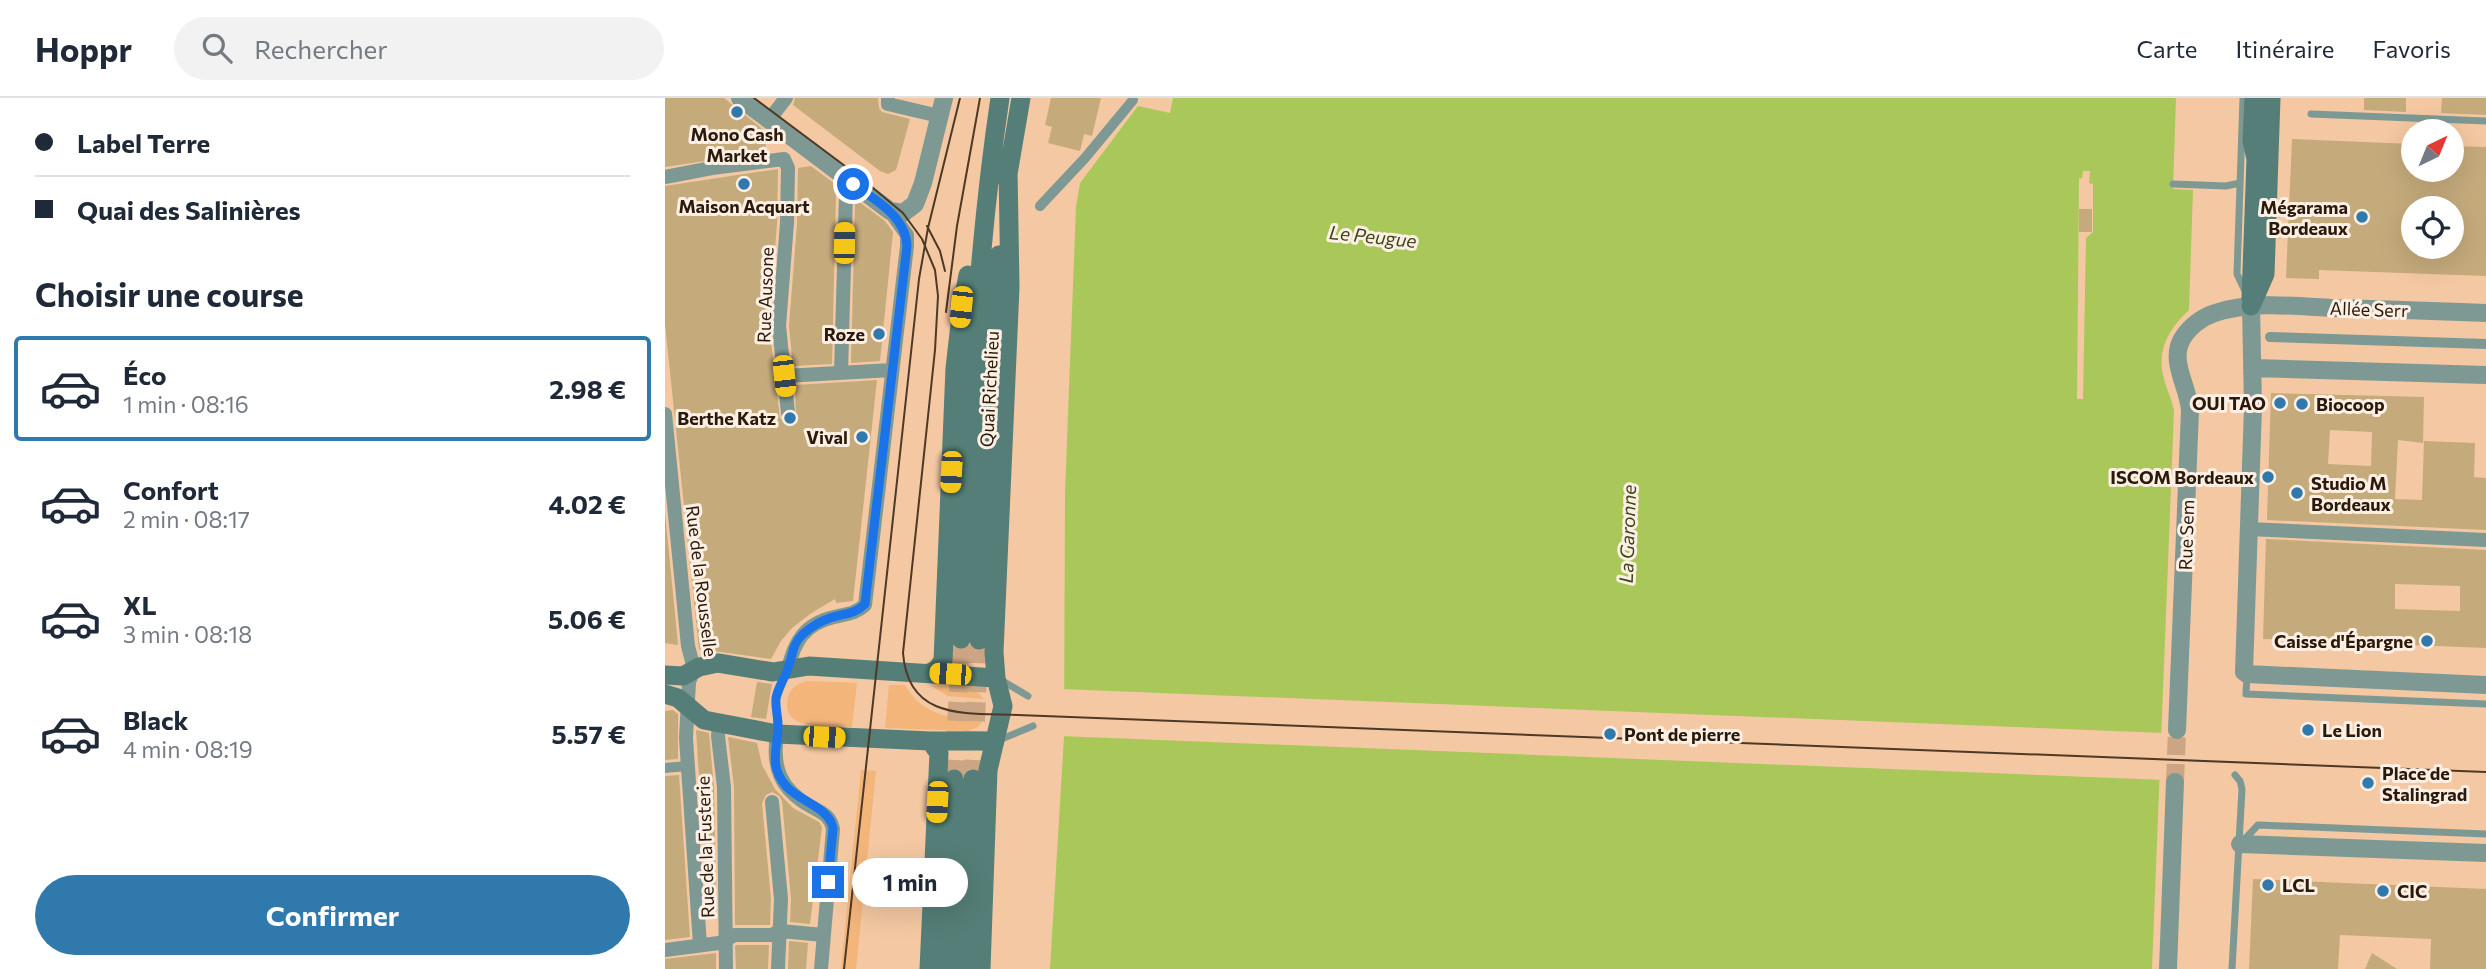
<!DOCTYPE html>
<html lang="fr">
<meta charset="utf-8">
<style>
:root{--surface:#fff;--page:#f2f2f3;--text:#1f2937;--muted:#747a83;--line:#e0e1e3;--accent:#2f79ad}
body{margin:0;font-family:Commissioner,sans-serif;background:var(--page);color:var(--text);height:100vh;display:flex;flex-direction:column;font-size:26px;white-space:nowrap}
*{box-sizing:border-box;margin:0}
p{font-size:23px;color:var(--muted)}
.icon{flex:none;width:38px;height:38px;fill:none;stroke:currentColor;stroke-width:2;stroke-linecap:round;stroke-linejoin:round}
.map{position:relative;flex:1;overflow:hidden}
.details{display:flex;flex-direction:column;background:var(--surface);width:665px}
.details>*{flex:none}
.banner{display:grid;align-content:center;height:154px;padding:0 35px;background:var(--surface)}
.needle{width:46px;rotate:43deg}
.buttons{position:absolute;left:1736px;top:21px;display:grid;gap:14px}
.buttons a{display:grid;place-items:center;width:63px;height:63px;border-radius:50%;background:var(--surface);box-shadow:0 7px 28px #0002;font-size:35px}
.end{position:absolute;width:32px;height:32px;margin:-16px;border:9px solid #1a73e8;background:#fff;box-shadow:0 0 0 4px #fff}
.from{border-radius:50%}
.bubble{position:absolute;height:49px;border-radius:24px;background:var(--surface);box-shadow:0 7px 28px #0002;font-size:23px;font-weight:700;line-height:49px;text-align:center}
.car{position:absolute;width:21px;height:42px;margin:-21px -10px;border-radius:9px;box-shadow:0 0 5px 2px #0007;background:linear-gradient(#f5c518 24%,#345 0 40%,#f5c518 0 76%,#345 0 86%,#f5c518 0)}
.banner b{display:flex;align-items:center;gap:24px;height:66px;font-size:26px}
.banner b+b{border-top:2px solid var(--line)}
.banner i{width:18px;height:18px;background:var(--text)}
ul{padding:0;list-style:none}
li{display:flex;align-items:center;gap:21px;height:105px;margin:0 14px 10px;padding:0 21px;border:4px solid transparent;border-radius:7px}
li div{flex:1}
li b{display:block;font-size:26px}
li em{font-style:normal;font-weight:700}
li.selected{border-color:var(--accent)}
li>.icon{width:63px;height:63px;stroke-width:1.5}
h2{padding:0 35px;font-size:32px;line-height:84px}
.button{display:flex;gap:14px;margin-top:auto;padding:14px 35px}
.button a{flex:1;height:80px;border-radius:42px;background:var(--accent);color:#fff;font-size:28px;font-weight:700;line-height:80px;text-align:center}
header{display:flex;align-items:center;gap:42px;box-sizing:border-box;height:98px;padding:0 35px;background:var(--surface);border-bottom:2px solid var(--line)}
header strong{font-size:33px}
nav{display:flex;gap:38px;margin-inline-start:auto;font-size:24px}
.search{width:490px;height:63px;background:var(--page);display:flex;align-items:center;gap:18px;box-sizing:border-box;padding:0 24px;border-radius:38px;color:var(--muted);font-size:26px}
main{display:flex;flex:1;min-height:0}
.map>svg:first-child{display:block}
</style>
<header>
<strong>Hoppr</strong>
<div class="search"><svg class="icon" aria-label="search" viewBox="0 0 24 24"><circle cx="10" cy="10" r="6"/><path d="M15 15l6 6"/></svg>Rechercher</div>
<nav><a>Carte</a><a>Itinéraire</a><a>Favoris</a></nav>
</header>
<main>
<section class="details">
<div class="banner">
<b><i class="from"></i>Label Terre</b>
<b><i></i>Quai des Salinières</b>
</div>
<h2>Choisir une course</h2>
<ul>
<li class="selected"><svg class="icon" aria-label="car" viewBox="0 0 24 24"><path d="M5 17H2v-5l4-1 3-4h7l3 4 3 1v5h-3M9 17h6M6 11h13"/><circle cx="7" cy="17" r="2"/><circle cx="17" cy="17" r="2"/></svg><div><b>Éco</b><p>1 min · 08:16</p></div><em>2.98 €</em></li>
<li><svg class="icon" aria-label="car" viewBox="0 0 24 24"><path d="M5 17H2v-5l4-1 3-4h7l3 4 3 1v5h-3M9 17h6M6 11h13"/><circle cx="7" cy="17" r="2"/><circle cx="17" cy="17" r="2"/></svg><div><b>Confort</b><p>2 min · 08:17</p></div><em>4.02 €</em></li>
<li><svg class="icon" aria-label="car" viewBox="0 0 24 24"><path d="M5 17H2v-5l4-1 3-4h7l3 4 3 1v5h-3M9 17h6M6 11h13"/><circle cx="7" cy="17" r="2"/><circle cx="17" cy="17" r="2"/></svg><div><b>XL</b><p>3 min · 08:18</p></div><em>5.06 €</em></li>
<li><svg class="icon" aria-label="car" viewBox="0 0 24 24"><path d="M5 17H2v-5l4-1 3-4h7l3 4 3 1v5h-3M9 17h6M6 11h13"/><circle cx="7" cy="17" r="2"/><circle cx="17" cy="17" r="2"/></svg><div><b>Black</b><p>4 min · 08:19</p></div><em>5.57 €</em></li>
</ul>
<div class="button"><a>Confirmer</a></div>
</section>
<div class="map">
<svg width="1821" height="871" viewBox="0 0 1821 871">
<rect width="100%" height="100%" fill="#f3c8a2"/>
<path fill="#f4b57b" d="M142 583 192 585 187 629C167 628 114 634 123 600 125 590 133 585 142 583Z
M224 587H240C258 619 288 621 320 620L313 629 303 633 220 630Z
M266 588C284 589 308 585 319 601L283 598Z
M196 672 211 673 191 871H176Z"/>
<path fill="#a9c859" d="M508 0H1511L1508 91 1528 92 1524 212C1504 231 1491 252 1499 281 1502 293 1507 301 1509 313L1487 871H385L399 639 400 395 411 109 415 85 473 8 505 15Z"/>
<path fill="#f3c8a2" d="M1418 73H1425L1424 85 1428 86V134L1421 140 1418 301H1412L1414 80H1417Z
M397 591 1499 635V682L395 638Z"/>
<path fill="#c5ab7c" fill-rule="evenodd" d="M0 0H59L100 33 101 54 0 69Z
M130 0H213L214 10 217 14 245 21 231 72 223 76 215 73 128 7Z
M386 0H436L427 38 419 36 415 53 383 45 387 29 380 27Z
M1699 0H1741V14L1699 12Z
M1777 0H1821V17L1776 15Z
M1627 41 1748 46V72H1787V48L1821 49V178L1654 172V181L1621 180ZM1748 110H1787V149H1748Z
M146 68 174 89 171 96 167 266 128 268 124 228 132 126 133 70Z
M113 71 112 125 104 228 115 320 123 325 131 320 130 287 212 282 188 503 171 505 170 501 145 516 127 530 116 543 106 561 34 551 0 226V88Z
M193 103 220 123 228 134 215 263 186 265 190 104Z
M1414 111H1427V134H1414Z
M1606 295 1759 299 1758 345 1733 342 1730 401 1757 402 1759 343 1810 345 1809 379 1821 380V432L1602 422ZM1665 332 1707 334 1706 368 1663 366Z
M0 414 13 546 12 547 0 545Z
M1601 441 1821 452V550L1598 541ZM1730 486 1795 488V513L1730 511Z
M92 584 107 586 101 621 86 619Z
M8 612 13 616V661L0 662V613Z
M31 632 44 635 49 690 51 802 42 801Z
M63 639 92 645 97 667 110 691 128 710 154 724 157 729 145 826 125 824 126 800 117 703 114 698 107 694 101 697 97 705 106 801 105 827H70L69 689Z
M14 677 25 839 0 842V678Z
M1588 781 1821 791V871H1765L1766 841 1675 837 1673 871H1584Z
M124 843 143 845 141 871H123Z
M72 847H104L103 871H71L70 848Z
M51 855V871H0V861Z
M1707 855 1732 871H1700Z"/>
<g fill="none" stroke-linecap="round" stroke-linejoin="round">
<path stroke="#cba584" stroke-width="18" stroke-dasharray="18 9" stroke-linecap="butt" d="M1510 684 1512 632"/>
<path stroke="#cba584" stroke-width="19" stroke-dasharray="19 10" stroke-linecap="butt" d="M289 681 296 541
M308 681 314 542"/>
<path stroke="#7e9994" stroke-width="7" d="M1578 0 1572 176 1580 193
M1646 16 1821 23
M1508 86 1561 88 1575 85
M1582 577 1581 596 1821 606
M336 582 363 598
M112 635 111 603 121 575
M334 642 368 628
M1578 743 1593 727 1821 736
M1567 871 1577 691 1575 683 1570 677"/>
<path stroke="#7e9994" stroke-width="10" d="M375 108 420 60 468 2
M1605 239 1821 246
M0 670 22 668"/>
<path stroke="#7e9994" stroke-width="14" d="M223 0V6L274 18
M104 22 121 0
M119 61 123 70 122 125 114 228 123 315
M0 79 47 70 119 61
M176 275 181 96 188 86
M119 278 227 272
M0 316 23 548 29 571 24 584 21 640 35 847
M1583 431 1821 442
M123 571C129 544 139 526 169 519 181 516 190 516 200 507L242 148V137L225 113
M54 626 53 638 59 689 61 871
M112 636C107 669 115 691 145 708 156 714 165 717 168 731L156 871
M107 704 116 801 113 871
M0 852 54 845 70 837H106L116 833 158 837"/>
<path stroke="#7e9994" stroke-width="18" d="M75 0 225 113 238 115 250 106 258 85 279 0
M1586 208 1588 309 1579 574 1582 576 1821 587
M1587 270 1821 277
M1512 632 1525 313C1524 289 1504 264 1517 241 1524 229 1537 219 1550 215 1587 203 1628 208 1667 210 1718 211 1770 213 1821 215
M1575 746 1821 755
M1503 871 1510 684"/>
<path stroke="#547e77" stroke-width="19" d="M342 82 356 0
M1586 200 1591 61 1587 43 1589 0
M1586 208 1600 176 1606 0
M296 541C303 360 308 180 335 0
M314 542 323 294 334 157
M265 575 272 571 278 563 290 270 297 209 303 177
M0 577 18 578 34 569 53 565 108 574 144 568 331 580
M0 596 13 600 39 622 112 636 265 643H330
M264 871 274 655 265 643
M283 871 289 681
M300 871 308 681
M316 871 323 672 338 608 331 580 329 554 345 189 343 72"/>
<path stroke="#4d3926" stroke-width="2" d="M89 0 196 80 238 115 257 141 270 172 273 198 270 252 238 555C243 623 302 615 353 617L1821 674
M262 128 275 153 280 173
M281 214 292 128 315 0
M179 871 254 181 263 130 295 0"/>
</g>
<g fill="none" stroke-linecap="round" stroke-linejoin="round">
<path stroke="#1a73e8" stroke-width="9" d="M163 784 168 730C164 709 135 704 121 688 103 667 113 651 113 627 113 618 110 609 111 600 113 589 120 580 123 570 128 557 127 546 138 536 146 529 156 523 165 520 179 515 189 517 200 506L242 148C241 118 210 102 188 86"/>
</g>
<g fill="#2f79ad" stroke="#fdefe4" stroke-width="2.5">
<circle cx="72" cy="14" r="7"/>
<circle cx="79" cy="86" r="7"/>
<circle cx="1697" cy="119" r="7"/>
<circle cx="214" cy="236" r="7"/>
<circle cx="1615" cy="305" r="7"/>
<circle cx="1637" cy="306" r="7"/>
<circle cx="125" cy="320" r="7"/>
<circle cx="197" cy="339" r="7"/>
<circle cx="1603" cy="379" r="7"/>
<circle cx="1632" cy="395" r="7"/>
<circle cx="1762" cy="543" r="7"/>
<circle cx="1643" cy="632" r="7"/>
<circle cx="945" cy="636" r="7"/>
<circle cx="1703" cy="685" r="7"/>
<circle cx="1603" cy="787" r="7"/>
<circle cx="1718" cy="793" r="7"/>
</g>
<g text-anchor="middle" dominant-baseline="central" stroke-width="6" stroke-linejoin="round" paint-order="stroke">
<g font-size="18" font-weight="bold" fill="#291a0b" stroke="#fdefe4" text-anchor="end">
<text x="72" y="36" text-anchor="middle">Mono Cash<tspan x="72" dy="21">Market</tspan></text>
<text x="79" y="108" text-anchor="middle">Maison Acquart</text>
<text x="1683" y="109">Mégarama<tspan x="1683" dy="21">Bordeaux</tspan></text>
<text x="200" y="236">Roze</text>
<text x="1601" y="305">OUI TAO</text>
<text x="1651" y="306" text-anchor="start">Biocoop</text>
<text x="111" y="320">Berthe Katz</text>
<text x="183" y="339">Vival</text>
<text x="1589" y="379">ISCOM Bordeaux</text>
<text x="1646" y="385" text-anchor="start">Studio M<tspan x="1646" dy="21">Bordeaux</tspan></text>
<text x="1748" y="543">Caisse d'Épargne</text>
<text x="1657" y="632" text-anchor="start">Le Lion</text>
<text x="959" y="636" text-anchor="start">Pont de pierre</text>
<text x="1717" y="675" text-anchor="start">Place de<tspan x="1717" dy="21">Stalingrad</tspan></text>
<text x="1617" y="787" text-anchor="start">LCL</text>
<text x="1732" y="793" text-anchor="start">CIC</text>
</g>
<g font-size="18" fill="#291a0b" stroke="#fdefe4">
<text transform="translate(100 197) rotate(-88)">Rue Ausone</text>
<text transform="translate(1704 211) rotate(2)">Allée Serr</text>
<text transform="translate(324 291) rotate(-87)">Quai Richelieu</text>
<text transform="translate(1521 437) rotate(-88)">Rue Sem</text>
<text transform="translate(37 483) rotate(83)">Rue de la Rousselle</text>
<text transform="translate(40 749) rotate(-92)">Rue de la Fusterie</text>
</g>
<g font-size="19" font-style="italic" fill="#3b471a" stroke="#fdefe4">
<text transform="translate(708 138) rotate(6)">Le Peugue</text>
<text transform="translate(962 436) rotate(-88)">La Garonne</text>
</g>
</g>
</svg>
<div class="buttons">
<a><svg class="needle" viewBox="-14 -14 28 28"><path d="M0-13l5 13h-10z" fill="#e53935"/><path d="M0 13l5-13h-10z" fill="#747a83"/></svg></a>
<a><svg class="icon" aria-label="locate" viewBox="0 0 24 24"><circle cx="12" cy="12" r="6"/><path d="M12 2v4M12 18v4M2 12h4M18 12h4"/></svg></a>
</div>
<i class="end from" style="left:188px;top:86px"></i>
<i class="end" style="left:163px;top:784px"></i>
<div class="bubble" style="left:187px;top:760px;width:116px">1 min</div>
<i class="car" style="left:179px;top:145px;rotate:1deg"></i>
<i class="car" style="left:296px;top:209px;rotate:186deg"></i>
<i class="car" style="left:119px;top:278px;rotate:174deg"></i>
<i class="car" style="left:286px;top:374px;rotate:183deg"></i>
<i class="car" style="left:285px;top:576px;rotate:274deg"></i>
<i class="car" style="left:159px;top:639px;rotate:93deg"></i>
<i class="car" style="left:272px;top:704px;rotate:183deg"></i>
</div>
</main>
